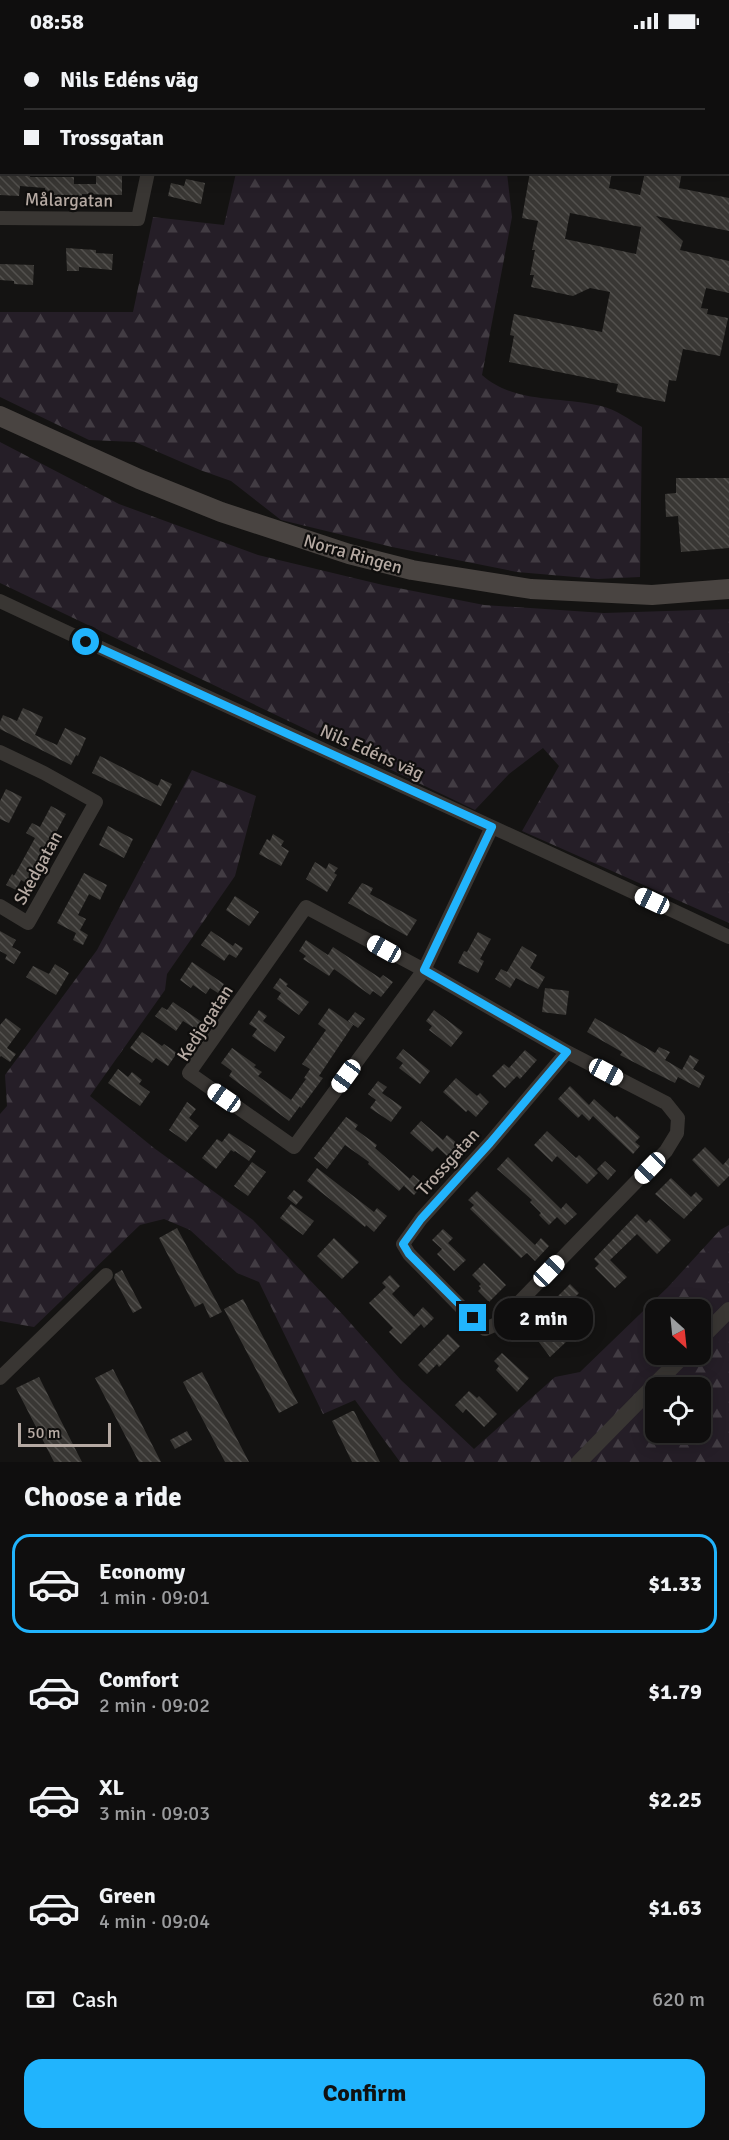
<!DOCTYPE html>
<meta charset="utf-8">
<style>
:root{--surface:#0f0e0e;--page:#1d1c1c;--text:#f1f3f6;--muted:#9b9c9e;--line:#2f2e2e;--accent:#21b4fd}
body{margin:0;font-family:Signika,sans-serif;background:var(--page);color:var(--text);height:100vh;display:flex;flex-direction:column;font-size:22px;white-space:nowrap}
*{box-sizing:border-box;margin:0}
p{font-size:20px;color:var(--muted)}
.icon{flex:none;width:33px;height:33px;fill:none;stroke:currentColor;stroke-width:2;stroke-linecap:round;stroke-linejoin:round}
.map{position:relative;height:1420px;overflow:hidden}
.details{display:flex;flex-direction:column;background:var(--surface);flex:1}
.details>*{flex:none}
.top-card{position:absolute;left:0px;top:0px;width:729px;height:132px;box-shadow:0 3px 15px #0003,0 0 0 2px var(--line);display:grid;align-content:center;height:132px;padding:0 24px;background:var(--surface)}
.needle{width:39px;rotate:153deg}
.tools{position:absolute;left:645px;top:1257px;display:grid;gap:12px}
.tools a{display:grid;place-items:center;width:66px;height:66px;border-radius:12px;background:var(--surface);box-shadow:0 3px 15px #0003,0 0 0 2px var(--line);font-size:30px}
.scale{position:absolute;left:18px;bottom:15px;width:93px;box-sizing:border-box;padding-left:6px;border:3px solid #b6aaa3;border-top:0;font-size:16px;line-height:21px;white-space:nowrap;color:#b6aaa3;-webkit-text-stroke:4px #0f0e0d;paint-order:stroke}
.end{position:absolute;width:27px;height:27px;margin:-14px;border:8px solid #21b4fd;background:#111;box-shadow:0 0 0 3px #111}
.from{border-radius:50%}
.bubble{position:absolute;height:42px;border-radius:18px;background:var(--surface);box-shadow:0 3px 15px #0003,0 0 0 2px var(--line);font-size:20px;font-weight:700;line-height:42px;text-align:center}
.car{position:absolute;width:18px;height:36px;margin:-18px -9px;border-radius:8px;box-shadow:0 0 4px 2px #0007;background:linear-gradient(#fff 24%,#345 0 40%,#fff 0 76%,#345 0 86%,#fff 0)}
.top-card b{display:flex;align-items:center;gap:21px;height:57px;font-size:22px}
.top-card b+b{border-top:2px solid var(--line)}
.top-card i{width:15px;height:15px;background:var(--text)}
ul{padding:0;list-style:none}
li{display:flex;align-items:center;gap:18px;height:99px;margin:0 12px 9px;padding:0 12px;border:3px solid transparent;border-radius:18px}
li div{flex:1}
li b{display:block;font-size:22px}
li em{font-style:normal;font-weight:700}
li.current{border-color:var(--accent)}
li>.icon{width:54px;height:54px;stroke-width:1.5}
h2{padding:0 24px;font-size:27px;line-height:72px}
.pay{display:flex;align-items:center;gap:15px;height:66px;padding:0 24px;font-size:22px}
.pay p{margin-inline-start:auto}
.action{display:flex;gap:12px;margin-top:auto;padding:12px 24px}
.action a{flex:1;height:69px;border-radius:18px;background:var(--accent);color:#111;font-size:24px;font-weight:700;line-height:69px;text-align:center}
.status{display:flex;justify-content:space-between;align-items:center;height:42px;padding:0 30px;background:var(--surface);direction:ltr}
.status svg{height:16px;fill:currentColor}
.map>svg:first-child{display:block}
</style>
<div class="status"><b>08:58</b><svg viewBox="0 0 49 12"><path d="M0 12V9h3v3zM5 12V6h3v6zM10 12V3h3v9zM15 12V0h3v12zM26 1h20v11H26zM47 4h2v5h-2z"/></svg></div>
<div class="map">
<svg width="729" height="1420" viewBox="0 0 729 1420">
<defs>
<pattern id="forest-firs" width="22" height="20" patternUnits="userSpaceOnUse" patternTransform="scale(1.5)"><rect width="22" height="20" fill="#251e27"/><path d="M5 1l3.5 6h-7zM16 11l3.5 6h-7z" fill="#423c43"/></pattern>
<pattern id="building-back-hatch" width="6" height="6" patternUnits="userSpaceOnUse" patternTransform="scale(1.5)"><rect width="6" height="6" fill="#393734"/><path d="M-1 5l2 2M0 0l6 6M5-1l2 2" fill="none" stroke="#53514e"/></pattern>
</defs>
<rect width="100%" height="100%" fill="#141312"/>
<path fill="url(#forest-firs)" fill-rule="evenodd" d="M236 131H507L512 175 482 333C514 362 562 354 601 364 615 367 630 378 642 385L640 535 598 537 517 530 392 505 281 478 231 439 200 428 135 400 89 398 0 355V270H133L153 175 224 183Z
M0 400 119 462 258 513 383 543 484 563 604 571 729 567V881L522 789 559 724 543 706 509 732 475 768 0 541Z
M192 728 256 754 235 834 167 932 165 948 90 1054 154 1106 253 1178 345 1275 401 1338 474 1407 555 1335 580 1330 668 1245 720 1188 729 1183V1420H400L355 1358 323 1372 259 1240 237 1231 190 1188 164 1177 140 1183 34 1285 0 1279V1072L7 1064 5 1033 97 908ZM656 1268H700V1312H656ZM656 1346H700V1390H656Z"/>
<path fill="url(#building-back-hatch)" fill-rule="evenodd" d="M9 130H31L30 135H74V142H96V132H122V153L82 152V160H71V153H45V146L20 144 19 154 0 153V134H9Z
M530 130H612L609 146 640 153 645 130H682L679 146 729 156V189L656 174 683 199 680 208 729 219V251L706 246 701 266 708 267 707 272 728 276 720 314 683 307 676 339 669 338 665 360 616 350 618 342 509 320 514 294 510 293 514 272 602 290 610 250 590 246 573 254 531 245 534 233H530L535 208H532L538 179 522 176ZM570 171 641 185 636 212 565 197Z
M186 137 205 141 201 162 168 154 171 141 184 144Z
M66 206 96 208V211L113 212 112 228 79 225V229H67Z
M0 222 34 223 33 243 14 242V239L0 238Z
M676 436H729V506L681 510 678 474 666 475 665 452 676 451Z
M23 666 43 675 35 693 57 703 65 686 86 696 78 714 76 713 71 723 0 687V680L3 673 17 679Z
M100 714 158 744 161 737 172 742 161 764 92 731Z
M6 747 22 755 9 781 0 777V759Z
M51 764 66 772 28 842 21 838 16 848 6 843 12 832 14 834 35 796 26 791 32 781 40 785Z
M108 784 133 797 124 816 99 803Z
M273 792 284 799 281 804 289 809 281 824 259 812 267 797 270 799Z
M315 820 326 827 329 821 338 826 334 831 337 833 327 850 306 837Z
M84 831 107 843 100 858 89 852 78 873 86 877 80 888 88 893 83 903 73 898 76 891 57 881Z
M362 841 373 846 370 852 417 878 407 894 348 861Z
M235 854 259 870 249 884 226 868Z
M0 889 16 898 12 905 21 910 14 922 5 917 7 913 0 909Z
M211 889 233 904 235 901 243 906 236 916 229 912 224 919 201 903Z
M478 890 491 897 480 917 484 919 478 931 458 921 464 909 467 910Z
M306 898 328 913 333 905 380 936 383 933 393 940 381 955 373 949 370 953 334 927 329 934 303 917 306 914 299 909Z
M522 904 537 913 530 926 545 935 538 947 516 936 510 946 495 937 501 927 507 930Z
M192 920 224 942 218 951 210 946 206 952 193 943 191 946 180 938Z
M55 922 69 931 56 953 26 935 33 924 49 932Z
M280 936 288 942 286 944 309 960 299 973 277 957 281 951 273 946Z
M545 946 569 949 566 973 542 970Z
M173 960 209 985 204 992 183 979 176 989 155 974 162 965 167 968Z
M329 966 353 983 319 1034 323 1036 301 1066 300 1064 289 1079 229 1034 232 1029 221 1021 232 1006 256 1023 254 1025 262 1030 258 1034 291 1058 306 1037 304 1036 310 1027 302 1022 326 988 318 982Z
M259 968 267 974 263 979 285 995 275 1010 252 994 257 987 249 982Z
M434 968 463 990 451 1005 429 988 432 984 426 979Z
M355 970 365 977 358 986 348 979Z
M6 976 21 987 7 1006 16 1012 10 1020 1 1014 0 1015V983Z
M595 976 655 1011 659 1005 670 1010 665 1018 682 1028 690 1013 699 1018 693 1027 705 1034 699 1046 678 1035 675 1041 649 1028 620 1013 622 1010 587 990Z
M142 990 162 1004 164 1002 177 1011 168 1024 156 1016 152 1021 130 1006Z
M403 1007 430 1029 420 1042 399 1026 403 1021 396 1016Z
M525 1008 537 1018 520 1037 517 1034 505 1046 492 1034 504 1022 509 1026Z
M118 1027 128 1035 132 1030 142 1038 139 1042 150 1050 140 1064 108 1041Z
M456 1036 477 1054 480 1051 489 1060 476 1075 468 1068 466 1070 443 1050Z
M378 1039 387 1045 382 1051 402 1065 391 1080 370 1066 376 1058 368 1052Z
M570 1044 589 1063 594 1057 615 1076 617 1074 640 1095 635 1100 640 1104 633 1112 593 1074 589 1079 582 1072 578 1076 558 1057Z
M187 1060 196 1067 189 1076 183 1071 199 1084 186 1100 169 1088Z
M346 1075 358 1083 355 1087 377 1103 375 1106 410 1137 399 1149 368 1122 369 1120 345 1103 327 1127 314 1116Z
M421 1079 443 1098 447 1093 458 1102 447 1114 437 1105 432 1110 410 1091Z
M547 1089 576 1116 579 1113 598 1131 587 1142 557 1114 552 1120 534 1103Z
M229 1091 256 1109 249 1119 235 1109 234 1110 231 1108 216 1127 202 1116 217 1097 222 1100Z
M705 1105 723 1123 729 1116V1134L718 1145 692 1118Z
M508 1115 561 1167 566 1161 577 1172 565 1183 557 1175 549 1183 539 1173 541 1171 530 1160 532 1158 497 1127Z
M605 1119 616 1129 608 1138 597 1127Z
M252 1120 266 1130 248 1154 234 1144Z
M317 1126 374 1170 377 1166 387 1174 374 1190 366 1183 365 1185 307 1139Z
M413 1133 424 1142 414 1153 404 1144Z
M671 1136 691 1155 696 1150 703 1157 684 1177 655 1152Z
M294 1148 303 1155 296 1163 287 1156Z
M477 1149 535 1203 541 1196 549 1204 535 1219 527 1211 521 1216 470 1167 474 1163 468 1158Z
M291 1162 314 1179 303 1193 280 1176Z
M637 1172 646 1181 650 1177 671 1198 657 1212 637 1192 610 1218 627 1235 615 1246 595 1226 599 1222 594 1217Z
M177 1186 222 1270 210 1276 203 1261 195 1265 159 1196Z
M443 1187 453 1196 448 1201 466 1218 454 1229 437 1212 442 1207 432 1198Z
M334 1196 359 1220 342 1237 317 1214Z
M484 1221 506 1243 489 1260 478 1249 481 1246 479 1244 481 1242 472 1233Z
M122 1228 142 1266 133 1271 114 1236 115 1232Z
M390 1233 400 1244 392 1252 414 1275 423 1265 434 1276 424 1286 421 1282 401 1302 389 1290 393 1286 369 1261 386 1245 382 1241Z
M570 1242 579 1251 575 1255 594 1274 582 1286 564 1267 566 1264 557 1255Z
M243 1257 298 1361 279 1371 224 1267Z
M540 1271 567 1299 550 1315 527 1284Z
M448 1292 460 1304 439 1325 437 1322 427 1332 418 1323Z
M502 1311 529 1336 517 1350 496 1328 499 1324 494 1319Z
M113 1327 140 1379 161 1420H139L95 1336Z
M202 1330 249 1420H225L183 1340Z
M39 1335 58 1373 82 1420H54L16 1346Z
M469 1349 477 1356 479 1354 497 1372 484 1385 466 1367 463 1371 455 1363Z
M352 1369H354L380 1420H352L332 1379Z
M187 1389 192 1398 175 1407 170 1398Z"/>
<g fill="none" stroke-linecap="round" stroke-linejoin="round">
<path stroke="#393633" stroke-width="14" d="M668 0 676 2
M178 2V0
M711 2 712 0
M728 11H729
M0 23H2
M0 176 138 177 148 130
M0 559C242 673 487 780 729 895
M0 710 44 731 96 760 28 881 0 864
M492 785 424 928 294 1105 189 1031 306 865 424 928 567 1010 666 1061 678 1076 677 1091 666 1109 499 1281 485 1287 461 1265 409 1212 403 1202 421 1177 490 1101 567 1010
M0 1336 106 1233"/>
<path stroke="#393633" stroke-width="16" d="M700 1297 729 1268
M579 1420 685 1312"/>
<path stroke="#494441" stroke-width="20" d="M0 374 139 437 221 470 349 512 412 528 531 547 652 553 729 547"/>
</g>
<g fill="none" stroke-linecap="round" stroke-linejoin="round">
<path stroke="#21b4fd" stroke-width="8" d="M86 600 492 785 424 928 567 1010 490 1101 421 1177 403 1202 409 1212 473 1276"/>
</g>
<g text-anchor="middle" dominant-baseline="central" stroke-width="4.5" stroke-linejoin="round" paint-order="stroke">
<g font-size="18" fill="#b6aaa3" stroke="#0f0e0d">
<text transform="translate(69 158) rotate(1)">Målargatan</text>
<text transform="translate(353 512) rotate(16)">Norra Ringen</text>
<text transform="translate(372 710) rotate(24)">Nils Edéns väg</text>
<text transform="translate(38 826) rotate(-61)">Skedgatan</text>
<text transform="translate(205 981) rotate(-57)">Kedjegatan</text>
<text transform="translate(448 1120) rotate(-48)">Trossgatan</text>
</g>
</g>
</svg>
<div class="tools">
<a><svg class="needle" viewBox="-14 -14 28 28"><path d="M0-13l5 13h-10z" fill="#e53935"/><path d="M0 13l5-13h-10z" fill="#9b9c9e"/></svg></a>
<a><svg class="icon" aria-label="locate" viewBox="0 0 24 24"><circle cx="12" cy="12" r="6"/><path d="M12 2v4M12 18v4M2 12h4M18 12h4"/></svg></a>
</div>
<div class="scale">50 m</div>
<i class="end from" style="left:86px;top:600px"></i>
<i class="end" style="left:473px;top:1276px"></i>
<div class="bubble" style="left:494px;top:1256px;width:99px">2 min</div>
<i class="car" style="left:652px;top:859px;rotate:295deg"></i>
<i class="car" style="left:384px;top:907px;rotate:299deg"></i>
<i class="car" style="left:606px;top:1030px;rotate:118deg"></i>
<i class="car" style="left:346px;top:1034px;rotate:216deg"></i>
<i class="car" style="left:224px;top:1056px;rotate:305deg"></i>
<i class="car" style="left:650px;top:1126px;rotate:224deg"></i>
<i class="car" style="left:549px;top:1229px;rotate:44deg"></i>
<div class="top-card">
<b><i class="from"></i>Nils Edéns väg</b>
<b><i></i>Trossgatan</b>
</div>
</div>
<section class="details">
<h2>Choose a ride</h2>
<ul>
<li class="current"><svg class="icon" aria-label="car" viewBox="0 0 24 24"><path d="M5 17H2v-5l4-1 3-4h7l3 4 3 1v5h-3M9 17h6M6 11h13"/><circle cx="7" cy="17" r="2"/><circle cx="17" cy="17" r="2"/></svg><div><b>Economy</b><p>1 min · 09:01</p></div><em>$1.33</em></li>
<li><svg class="icon" aria-label="car" viewBox="0 0 24 24"><path d="M5 17H2v-5l4-1 3-4h7l3 4 3 1v5h-3M9 17h6M6 11h13"/><circle cx="7" cy="17" r="2"/><circle cx="17" cy="17" r="2"/></svg><div><b>Comfort</b><p>2 min · 09:02</p></div><em>$1.79</em></li>
<li><svg class="icon" aria-label="car" viewBox="0 0 24 24"><path d="M5 17H2v-5l4-1 3-4h7l3 4 3 1v5h-3M9 17h6M6 11h13"/><circle cx="7" cy="17" r="2"/><circle cx="17" cy="17" r="2"/></svg><div><b>XL</b><p>3 min · 09:03</p></div><em>$2.25</em></li>
<li><svg class="icon" aria-label="car" viewBox="0 0 24 24"><path d="M5 17H2v-5l4-1 3-4h7l3 4 3 1v5h-3M9 17h6M6 11h13"/><circle cx="7" cy="17" r="2"/><circle cx="17" cy="17" r="2"/></svg><div><b>Green</b><p>4 min · 09:04</p></div><em>$1.63</em></li>
</ul>
<div class="pay"><svg class="icon" aria-label="cash" viewBox="0 0 24 24"><path d="M3 7h18v10H3z"/><circle cx="12" cy="12" r="2"/></svg>Cash<p>620 m</p></div>
<div class="action"><a>Confirm</a></div>
</section>
